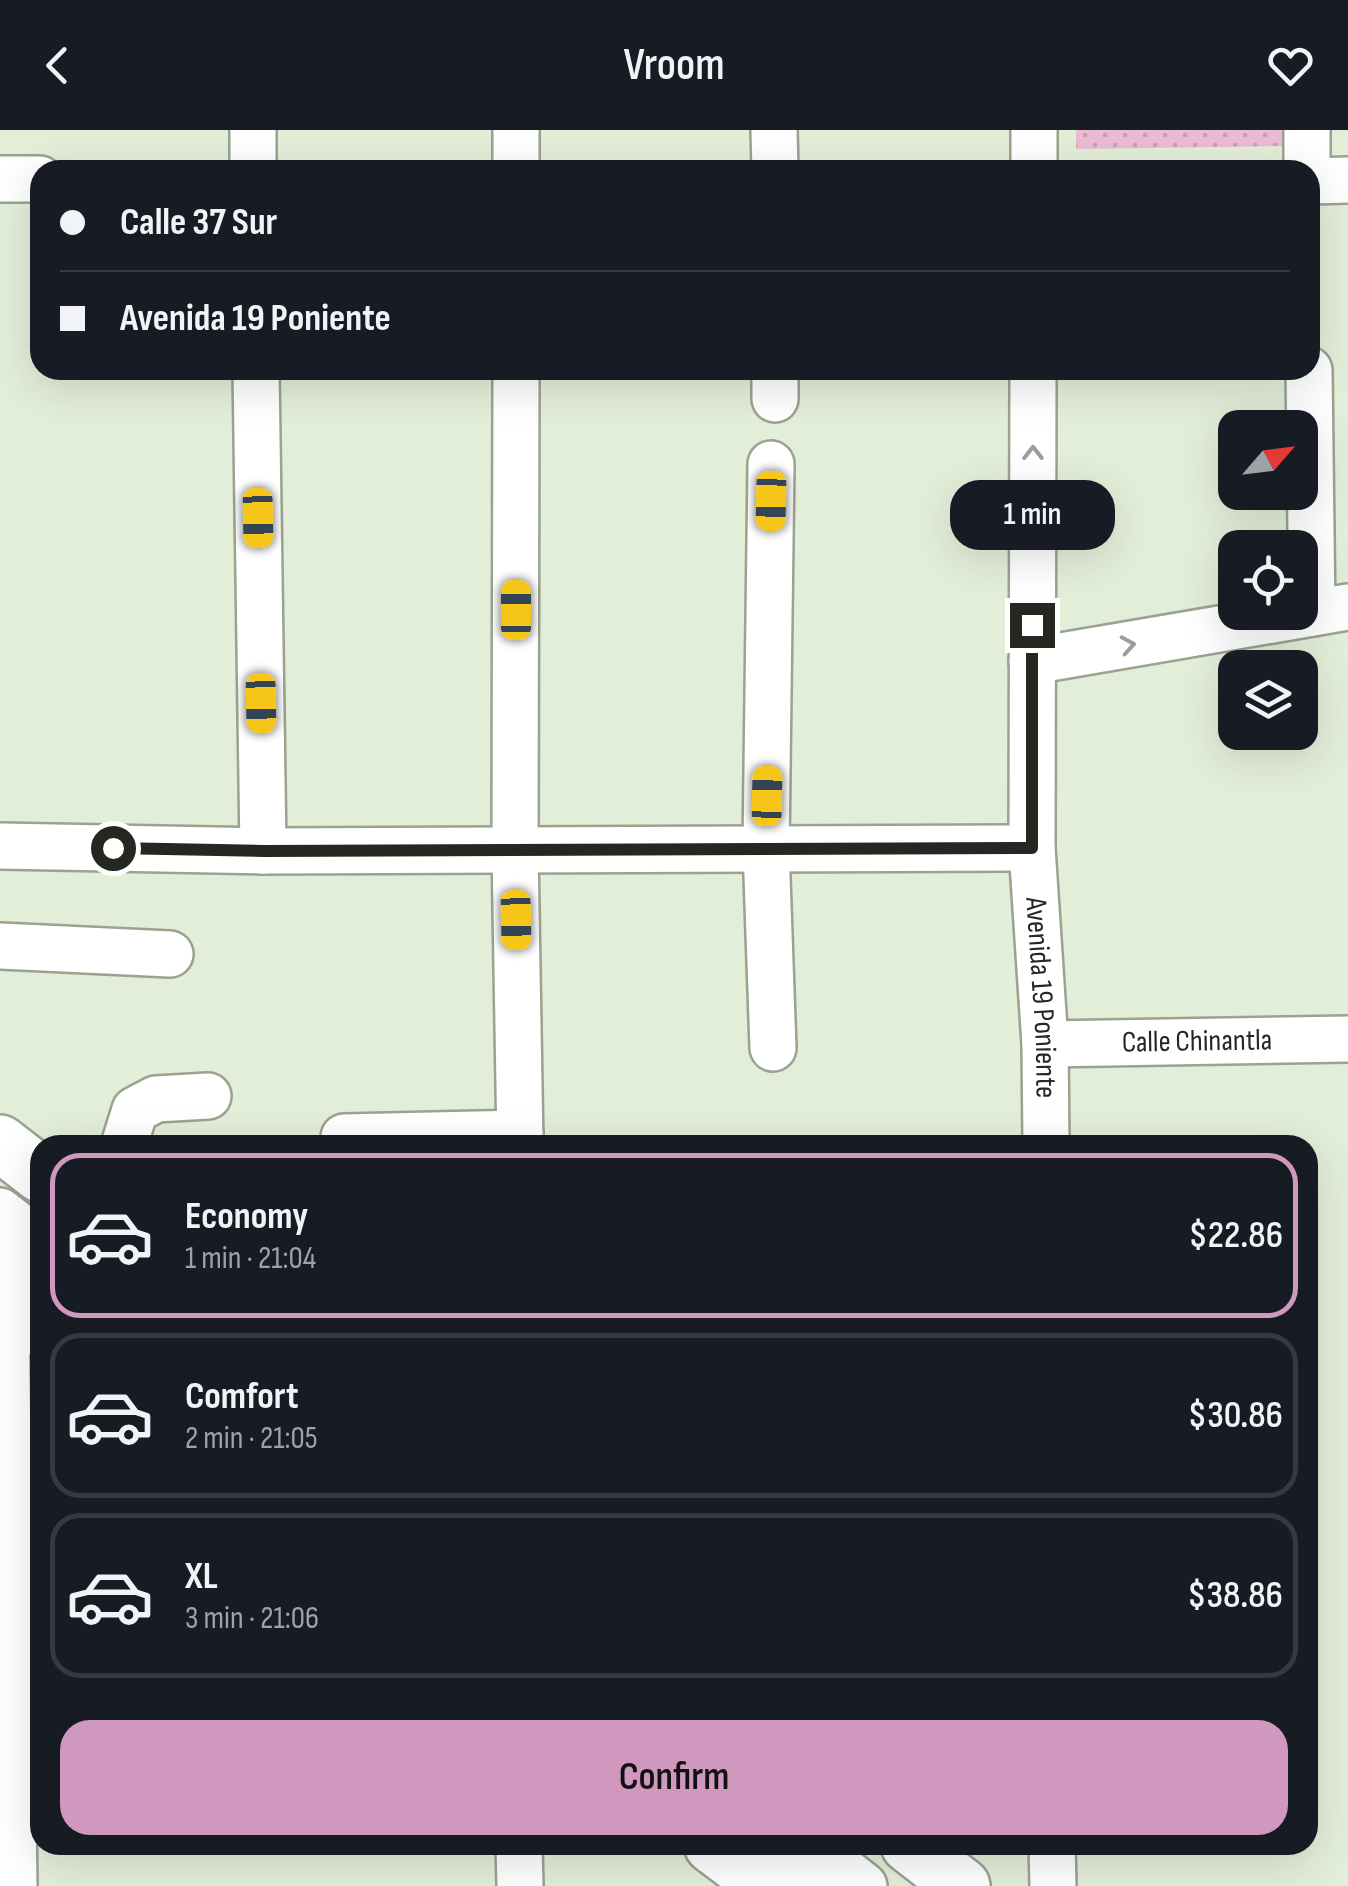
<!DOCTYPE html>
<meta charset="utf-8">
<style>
:root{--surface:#171b24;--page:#20242c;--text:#f1f3f6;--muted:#9ea1a6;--line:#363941;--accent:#d098be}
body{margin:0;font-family:"Sofia Sans Condensed",sans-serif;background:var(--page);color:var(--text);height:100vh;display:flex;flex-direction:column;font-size:38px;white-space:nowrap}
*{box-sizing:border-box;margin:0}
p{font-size:32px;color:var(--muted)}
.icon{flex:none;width:55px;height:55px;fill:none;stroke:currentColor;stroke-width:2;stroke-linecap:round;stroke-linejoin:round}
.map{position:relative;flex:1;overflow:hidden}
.side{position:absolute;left:30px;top:1005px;width:1288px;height:720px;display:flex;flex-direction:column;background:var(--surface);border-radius:30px;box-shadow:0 10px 40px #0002}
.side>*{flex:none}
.hud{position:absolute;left:30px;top:30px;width:1290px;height:220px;border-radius:30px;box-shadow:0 10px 40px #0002;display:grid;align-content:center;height:220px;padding:0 30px;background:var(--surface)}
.needle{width:65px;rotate:62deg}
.tools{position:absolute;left:1218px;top:280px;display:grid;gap:20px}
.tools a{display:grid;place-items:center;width:100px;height:100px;border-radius:20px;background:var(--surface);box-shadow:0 10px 40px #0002;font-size:50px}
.end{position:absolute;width:45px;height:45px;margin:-22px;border:12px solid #242820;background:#fff;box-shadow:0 0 0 5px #fff}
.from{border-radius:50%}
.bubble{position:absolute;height:70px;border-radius:30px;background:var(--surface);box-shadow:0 10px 40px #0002;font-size:32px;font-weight:600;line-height:70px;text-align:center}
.car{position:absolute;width:30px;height:60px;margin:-30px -15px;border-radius:12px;box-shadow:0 0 8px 2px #0007;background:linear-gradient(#f5c518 24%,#345 0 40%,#f5c518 0 76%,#345 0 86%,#f5c518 0)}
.hud b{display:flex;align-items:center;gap:35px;height:95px;font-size:38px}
.hud b+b{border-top:2px solid var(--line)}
.hud i{width:25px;height:25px;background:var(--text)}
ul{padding:18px 0 0;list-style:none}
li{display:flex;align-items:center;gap:30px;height:165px;margin:0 20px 15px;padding:0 10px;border:5px solid var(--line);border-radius:30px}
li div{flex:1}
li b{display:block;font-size:38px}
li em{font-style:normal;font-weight:600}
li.selected{border-color:var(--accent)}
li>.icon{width:90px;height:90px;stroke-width:1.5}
.cta{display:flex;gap:20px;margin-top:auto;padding:20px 30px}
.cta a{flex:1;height:115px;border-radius:30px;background:var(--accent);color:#111;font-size:40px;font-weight:600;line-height:115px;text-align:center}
header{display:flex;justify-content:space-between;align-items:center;height:130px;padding:0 30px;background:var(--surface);font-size:45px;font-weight:600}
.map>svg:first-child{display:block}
</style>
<header><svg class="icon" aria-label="back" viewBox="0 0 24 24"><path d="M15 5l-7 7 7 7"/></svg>Vroom<svg class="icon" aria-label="heart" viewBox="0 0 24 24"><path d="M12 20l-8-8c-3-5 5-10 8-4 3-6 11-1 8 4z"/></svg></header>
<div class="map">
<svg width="1348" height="1756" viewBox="0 0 1348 1756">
<defs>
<pattern id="grass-dots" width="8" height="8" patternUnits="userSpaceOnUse" patternTransform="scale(2.5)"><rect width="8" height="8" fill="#eabbd3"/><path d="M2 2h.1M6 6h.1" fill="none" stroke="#c9a1b5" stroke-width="1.8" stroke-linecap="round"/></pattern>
</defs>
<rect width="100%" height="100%" fill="#e3eed9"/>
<path fill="url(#grass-dots)" d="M1076 0H1282V16L1076 19Z"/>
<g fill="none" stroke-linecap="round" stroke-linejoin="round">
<g stroke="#99a390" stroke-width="50">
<g id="minor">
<path d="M253 0V40"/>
<path d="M774 0 775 40"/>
<path d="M516 40V0"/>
<path d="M1034 40V0"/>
<path d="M1307 40V0"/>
<path d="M0 49H40"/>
<path d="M1310 51 1348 50"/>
<path d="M256 240 263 721"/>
<path d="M516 240 515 720 520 1015"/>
<path d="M775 240V269"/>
<path id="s1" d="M1033 240 1032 718 1045 914 1046 1015"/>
<path d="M1309 240 1312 483"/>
<path d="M771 334 766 718 773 918"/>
<path d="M1032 531 1348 477"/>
<path d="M0 716 263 721 1032 718"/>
<path d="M0 816 170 824"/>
<path id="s2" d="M1045 914 1348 909"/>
<path d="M344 1007 520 1003"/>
<path d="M124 1015 135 980 156 969 208 966"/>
<path d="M0 1081 40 1112"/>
<path d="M0 1121 40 1152"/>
<path d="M6 1173 14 1756"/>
<path d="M519 1715 520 1756"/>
<path d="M764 1715 816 1756"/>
<path d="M812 1715 864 1756"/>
<path d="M1052 1715 1053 1756"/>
</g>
</g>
<g stroke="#99a390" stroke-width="60">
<path id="major" d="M0 1013 40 1044
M0 1168 40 1199
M712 1715 766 1756
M909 1715 962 1756"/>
</g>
<use href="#minor" stroke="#fff" stroke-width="45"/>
<use href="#major" stroke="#fff" stroke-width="55"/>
</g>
<defs><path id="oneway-chevron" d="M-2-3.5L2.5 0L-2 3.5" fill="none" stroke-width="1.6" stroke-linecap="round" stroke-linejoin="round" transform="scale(2.5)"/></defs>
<g stroke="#9c9e9b">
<use href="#oneway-chevron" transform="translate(1033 323) rotate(-90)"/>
<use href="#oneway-chevron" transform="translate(1128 515) rotate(-10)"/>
</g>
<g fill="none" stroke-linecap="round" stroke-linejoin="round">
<path stroke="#242820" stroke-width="12" d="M113 718 264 721 1032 718V495"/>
</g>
<g text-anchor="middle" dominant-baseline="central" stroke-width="9" stroke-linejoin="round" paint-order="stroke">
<g font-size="30" fill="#242820" stroke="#e3eed9">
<text stroke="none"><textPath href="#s1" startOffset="628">Avenida 19 Poniente</textPath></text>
<text stroke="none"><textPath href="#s2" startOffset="152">Calle Chinantla</textPath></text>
</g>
</g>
</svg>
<div class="tools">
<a><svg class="needle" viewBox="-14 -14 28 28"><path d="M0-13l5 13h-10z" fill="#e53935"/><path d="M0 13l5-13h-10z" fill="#9ea1a6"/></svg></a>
<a><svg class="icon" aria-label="locate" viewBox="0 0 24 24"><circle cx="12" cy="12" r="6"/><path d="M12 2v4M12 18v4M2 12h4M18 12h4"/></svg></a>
<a><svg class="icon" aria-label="layers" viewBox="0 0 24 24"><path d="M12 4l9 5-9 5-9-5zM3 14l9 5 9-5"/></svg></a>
</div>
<i class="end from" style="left:113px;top:718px"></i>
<i class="end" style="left:1032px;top:495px"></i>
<div class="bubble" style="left:950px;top:350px;width:165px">1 min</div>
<i class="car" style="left:771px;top:371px;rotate:181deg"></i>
<i class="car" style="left:258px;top:388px;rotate:179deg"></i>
<i class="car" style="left:516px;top:480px;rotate:0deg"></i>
<i class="car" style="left:261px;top:573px;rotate:179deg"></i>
<i class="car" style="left:767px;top:666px;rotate:1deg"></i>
<i class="car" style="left:516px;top:790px;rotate:179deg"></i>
<div class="hud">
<b><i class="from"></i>Calle 37 Sur</b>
<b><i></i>Avenida 19 Poniente</b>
</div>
<section class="side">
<ul>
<li class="selected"><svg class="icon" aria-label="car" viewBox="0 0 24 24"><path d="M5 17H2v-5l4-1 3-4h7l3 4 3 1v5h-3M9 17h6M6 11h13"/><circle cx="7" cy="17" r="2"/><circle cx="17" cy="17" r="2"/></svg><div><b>Economy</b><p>1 min · 21:04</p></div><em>$22.86</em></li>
<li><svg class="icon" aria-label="car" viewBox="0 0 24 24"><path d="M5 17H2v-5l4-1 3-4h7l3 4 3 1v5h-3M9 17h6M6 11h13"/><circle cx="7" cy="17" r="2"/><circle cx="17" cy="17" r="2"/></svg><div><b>Comfort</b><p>2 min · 21:05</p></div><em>$30.86</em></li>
<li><svg class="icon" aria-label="car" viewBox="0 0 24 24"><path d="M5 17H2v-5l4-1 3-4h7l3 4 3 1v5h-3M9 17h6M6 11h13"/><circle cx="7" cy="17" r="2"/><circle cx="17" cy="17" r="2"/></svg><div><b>XL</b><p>3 min · 21:06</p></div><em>$38.86</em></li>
</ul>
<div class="cta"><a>Confirm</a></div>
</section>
</div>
